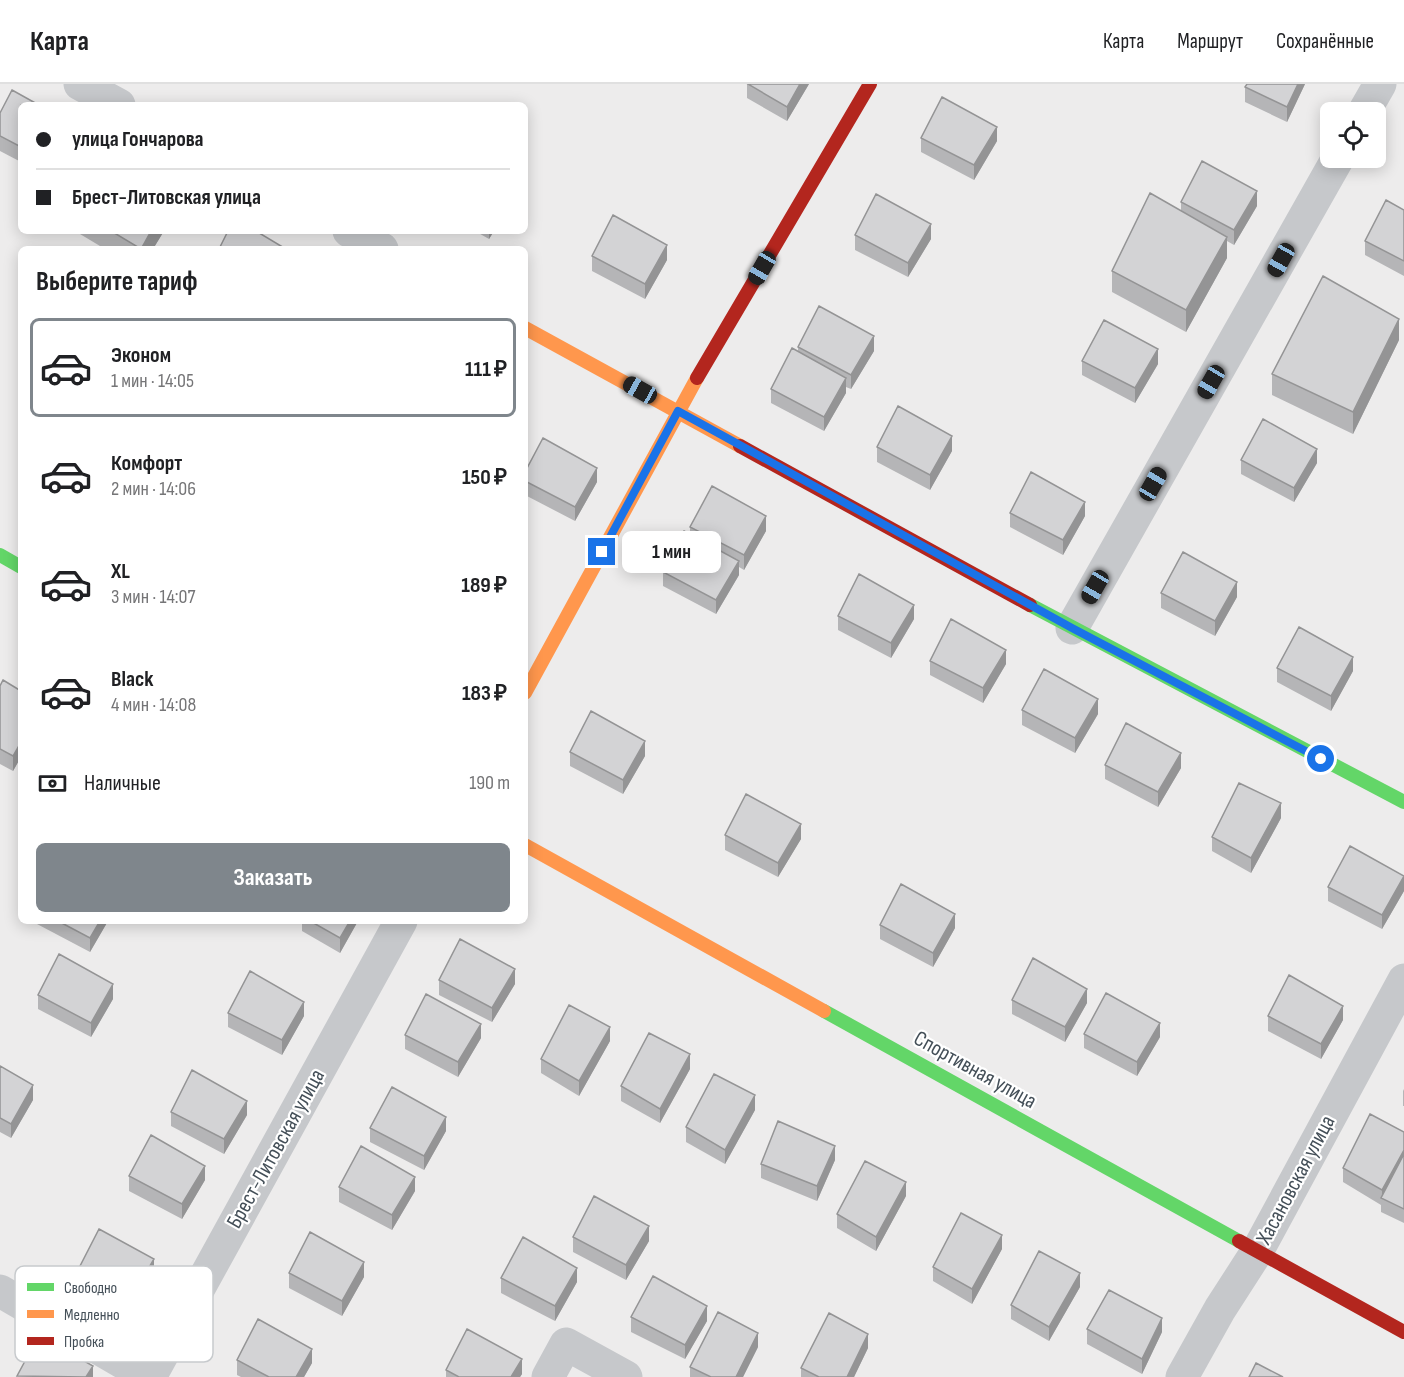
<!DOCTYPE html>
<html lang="ru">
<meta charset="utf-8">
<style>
:root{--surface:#fff;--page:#f2f2f2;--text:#202124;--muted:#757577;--line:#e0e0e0;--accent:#7f868c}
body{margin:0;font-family:"Sofia Sans Condensed",sans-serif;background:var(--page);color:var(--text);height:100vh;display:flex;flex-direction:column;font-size:22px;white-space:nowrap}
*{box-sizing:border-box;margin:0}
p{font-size:20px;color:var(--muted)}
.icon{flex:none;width:33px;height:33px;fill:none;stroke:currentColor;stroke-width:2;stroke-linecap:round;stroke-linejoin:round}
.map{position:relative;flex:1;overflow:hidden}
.side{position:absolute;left:18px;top:162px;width:510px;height:678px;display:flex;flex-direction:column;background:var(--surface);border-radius:9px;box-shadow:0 3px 15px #0003}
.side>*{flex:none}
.guide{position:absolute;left:18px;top:18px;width:510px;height:132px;border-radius:9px;box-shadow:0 3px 15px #0003;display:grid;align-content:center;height:132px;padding:0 18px;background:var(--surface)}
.buttons{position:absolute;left:1320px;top:18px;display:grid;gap:12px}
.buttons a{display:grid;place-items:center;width:66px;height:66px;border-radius:9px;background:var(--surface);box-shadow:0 3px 15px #0003;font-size:30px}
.end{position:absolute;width:27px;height:27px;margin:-14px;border:8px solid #1a73e8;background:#fff;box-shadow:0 0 0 3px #fff}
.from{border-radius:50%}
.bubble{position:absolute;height:42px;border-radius:9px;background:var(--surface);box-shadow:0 3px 15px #0003;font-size:20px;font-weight:700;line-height:42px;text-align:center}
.car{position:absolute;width:18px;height:36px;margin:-18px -9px;border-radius:8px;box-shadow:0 0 4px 2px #0007;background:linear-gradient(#222 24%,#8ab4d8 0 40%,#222 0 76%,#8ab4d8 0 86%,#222 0)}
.guide b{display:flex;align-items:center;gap:21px;height:57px;font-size:22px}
.guide b+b{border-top:2px solid var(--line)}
.guide i{width:15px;height:15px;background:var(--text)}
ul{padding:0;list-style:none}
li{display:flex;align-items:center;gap:18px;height:99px;margin:0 12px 9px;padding:0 6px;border:3px solid transparent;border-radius:9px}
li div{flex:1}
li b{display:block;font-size:22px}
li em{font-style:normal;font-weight:700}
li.selected{border-color:var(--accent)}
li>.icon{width:54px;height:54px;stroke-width:1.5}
h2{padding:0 18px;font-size:27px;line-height:72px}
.pay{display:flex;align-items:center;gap:15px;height:66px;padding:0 18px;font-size:22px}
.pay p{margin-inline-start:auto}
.cta{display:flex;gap:12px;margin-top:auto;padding:12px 18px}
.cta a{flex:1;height:69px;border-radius:9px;background:var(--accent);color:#fff;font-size:24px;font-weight:700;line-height:69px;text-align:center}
header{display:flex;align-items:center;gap:36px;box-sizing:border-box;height:84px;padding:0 30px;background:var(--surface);border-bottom:2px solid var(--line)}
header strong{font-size:28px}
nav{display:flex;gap:33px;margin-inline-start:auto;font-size:21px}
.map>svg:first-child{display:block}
</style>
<header>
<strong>Карта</strong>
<nav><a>Карта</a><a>Маршрут</a><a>Сохранённые</a></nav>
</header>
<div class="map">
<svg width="1404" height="1293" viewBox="0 0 1404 1293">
<rect width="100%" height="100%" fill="#edecec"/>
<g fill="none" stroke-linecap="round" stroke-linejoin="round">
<path stroke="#c6c8cb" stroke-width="33" d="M80 0 119 21
M1364 28 1380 0
M349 147 382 165
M1072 544 1338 74
M0 1207 148 1293
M150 1293 401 837
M548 1293 566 1260 626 1293
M1182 1293 1220 1225 1258 1166 1404 896"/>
<path stroke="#63d668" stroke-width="14" d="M0 471 21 483
M1030 521 1404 718
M824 927 1239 1157"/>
<path stroke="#ff974d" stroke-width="14" d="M525 244 740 362
M525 609 697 294
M525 761 824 927"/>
<path stroke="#b3261e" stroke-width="14" d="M697 294 870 0
M740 362 1030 521
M1239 1157 1404 1248"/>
</g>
<path fill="#b5b5b7" d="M747 0H809L787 37 747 14Z
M1305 0 1287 38 1245 18V3Z
M21 21V78L0 67V29Z
M921 54 997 57 974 96 921 68Z
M1181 118 1257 122 1234 161 1227 157V174L1186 248 1112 208V187L1181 127Z
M1404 126V192L1365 171V157Z
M75 147H164L153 165H105Z
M475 147H494L489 155Z
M855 151 931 155 908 193 855 166Z
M592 172 667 176 645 215 592 187Z
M1399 256 1353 350 1272 311V290Z
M798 263 874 267 851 305 846 303V309L824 347 771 319V305L798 267Z
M1082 277 1158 280 1135 319 1082 291Z
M877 363 952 367 930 406 877 378Z
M1241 376 1317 379 1294 418 1241 390Z
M525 388 597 398 575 437 525 411Z
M1010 429 1085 432 1063 471 1010 443Z
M690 443 766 447 744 486 739 483V491L716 530 663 502V488L690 450Z
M1161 509 1237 513 1215 552 1161 524Z
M838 532 914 535 891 574 838 546Z
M930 577 1006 580 983 619 930 591Z
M1277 584 1353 587 1331 627 1277 598Z
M0 602 21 607V673L13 687 0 680Z
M1022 626 1098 630 1075 669 1022 641Z
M570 668 645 672 623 710 570 682Z
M1105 681 1181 684 1158 723 1105 695Z
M1281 734 1251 789 1212 767V753Z
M725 751 801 755 778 793 725 766Z
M1404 792V807L1382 845 1328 817V803Z
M37 837H108L90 868 37 840Z
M302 837H358L340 869 302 847Z
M880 841 955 844 933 883 880 855Z
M439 896 515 900 492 938 439 911Z
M38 911 113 915 91 953 38 925Z
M1012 916 1087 919 1065 958 1012 930Z
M228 929 304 932 282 971 228 943Z
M1268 932 1343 936 1321 975 1268 947Z
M1084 950 1160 953 1137 992 1084 964Z
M405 951 481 954 458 993 405 965Z
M610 957 579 1012 541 989V975Z
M0 982 33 1016 11 1054 0 1048Z
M690 985 660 1039 621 1017V1002Z
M1404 1005V1022H1403V1007Z
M755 1026 725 1080 686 1058V1043Z
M171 1028 247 1031 224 1070 171 1042Z
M370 1044 446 1047 424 1086 370 1058Z
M1404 1048V1139L1381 1128V1121L1343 1098V1084Z
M835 1076 817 1117 761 1094V1080Z
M129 1092 205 1096 182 1135 129 1107Z
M339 1103 415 1107 392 1146 339 1118Z
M906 1112 876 1167 837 1144V1130Z
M573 1153 649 1157 626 1196 573 1168Z
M1002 1165 972 1220 933 1197V1183Z
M78 1186 154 1190 131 1228 78 1200Z
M289 1189 364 1193 342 1232 289 1204Z
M501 1194 577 1198 555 1237 501 1209Z
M1080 1203 1049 1257 1011 1235V1221Z
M631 1233 707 1237 685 1275 631 1248Z
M1087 1245 1162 1248 1142 1290 1087 1260Z
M758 1263 743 1293H690V1283Z
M868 1264 854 1293H801V1284Z
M237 1276 312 1279 304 1293H241L237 1291Z
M446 1286 522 1290 520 1293H446Z"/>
<path fill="#949495" d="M800 0H809L787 37V23Z
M1298 0H1305L1287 38V23Z
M997 43V57L974 96V81Z
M1257 107V122L1234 161V146Z
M931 140V155L908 193V179Z
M151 147H164L153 165H141Z
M489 147H494L489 155Z
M1227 153V174L1186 248V226Z
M667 161V176L645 215V200Z
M1399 235V256L1353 350V328Z
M874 252V267L851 305V291Z
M1158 265V280L1135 319V304Z
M846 294V309L824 347V333Z
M952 352V367L930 406V391Z
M1317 365V379L1294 418V404Z
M597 384V398L575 437V423Z
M1085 418V432L1063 471V456Z
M766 432V447L744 486V471Z
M739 477V491L716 530V516Z
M1237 498V513L1215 552V537Z
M914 521V535L891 574V559Z
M1006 566V580L983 619V604Z
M1353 573V587L1331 627V612Z
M1098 615V630L1075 669V654Z
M645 657V672L623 710V696Z
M21 658V673L13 687V672Z
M1181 669V684L1158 723V708Z
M1281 719V734L1251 789V774Z
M801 740V755L778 793V779Z
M1404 792V807L1382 845V831Z
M955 830V844L933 883V869Z
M100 837H108L90 868V854Z
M350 837H358L340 869V854Z
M515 885V900L492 938V924Z
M113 900V915L91 953V939Z
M1087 905V919L1065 958V943Z
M304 918V932L282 971V956Z
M1343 922V936L1321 975V960Z
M1160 939V953L1137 992V978Z
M481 940V954L458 993V978Z
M610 943V957L579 1012V997Z
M690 970V985L660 1039V1025Z
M33 1001V1016L11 1054V1040Z
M755 1011V1026L725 1080V1066Z
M247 1017V1031L224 1070V1055Z
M446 1033V1047L424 1086V1072Z
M835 1062V1076L817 1117V1102Z
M1404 1066V1080L1382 1114V1106Z
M205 1082V1096L182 1135V1120Z
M415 1093V1107L392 1146V1131Z
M906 1098V1112L876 1167V1153Z
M649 1142V1157L626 1196V1181Z
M1002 1151V1165L972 1220V1205Z
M154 1175V1190L131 1228V1214Z
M364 1178V1193L342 1232V1217Z
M577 1184V1198L555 1237V1222Z
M1080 1189V1203L1049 1257V1243Z
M707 1222V1237L685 1275V1261Z
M1162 1234V1248L1142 1290V1275Z
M758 1249V1263L743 1293H736Z
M868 1250V1264L854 1293H847Z
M312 1265V1279L304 1293H296Z
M522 1275V1290L520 1293H511Z
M93 1282V1293H86Z"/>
<path fill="#d3d3d5" stroke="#949495" stroke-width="1.5" d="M748 0H800L787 23Z
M1247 0H1298L1287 23 1245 3Z
M12 6 39 21H21V63L0 52V29Z
M942 13 997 43 974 81 921 54Z
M1202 77 1257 107 1234 146 1181 118Z
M1150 109 1227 153 1186 226 1112 187Z
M876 110 931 140 908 179 855 151Z
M1386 116 1404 126V177L1365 157Z
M613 131 667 161 645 200 592 172Z
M111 147H151L141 165Z
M228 147H256L286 165H219Z
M1323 192 1399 235 1353 328 1272 290Z
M819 222 874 252 851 291 798 263Z
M1104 236 1158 265 1135 304 1082 277Z
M792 264 846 294 824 333 771 305Z
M898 322 952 352 930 391 877 363Z
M1263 335 1317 365 1294 404 1241 376Z
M543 354 597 384 575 423 525 397V388Z
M1031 388 1085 418 1063 456 1010 429Z
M712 402 766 432 744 471 690 443Z
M684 447 739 477 716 516 663 488Z
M1183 468 1237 498 1215 537 1161 509Z
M859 490 914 521 891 559 838 532Z
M951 535 1006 566 983 604 930 577Z
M1299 543 1353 573 1331 612 1277 584Z
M1044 585 1098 615 1075 654 1022 626Z
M3 596 21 607V658L13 672 0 665V602Z
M591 627 645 657 623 696 570 668Z
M1126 639 1181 669 1158 708 1105 681Z
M1239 699 1281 719 1251 774 1212 753Z
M746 710 801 740 778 779 725 751Z
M1350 762 1404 792 1382 831 1328 803Z
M901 800 955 830 933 869 880 841Z
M58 837H100L90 854Z
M310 837H350L340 854Z
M460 855 515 885 492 924 439 896Z
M59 870 113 900 91 939 38 911Z
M1033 874 1087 905 1065 943 1012 916Z
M250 887 304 918 282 956 228 929Z
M1289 891 1343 922 1321 960 1268 932Z
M1106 909 1160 939 1137 978 1084 950Z
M426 910 481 940 458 978 405 951Z
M569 921 610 943 579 997 541 975Z
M649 949 690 970 660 1025 621 1002Z
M0 982 33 1001 11 1040 0 1034Z
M192 986 247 1017 224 1055 171 1028Z
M714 990 755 1011 725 1066 686 1043Z
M392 1003 446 1033 424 1072 370 1044Z
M1370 1030 1404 1048V1066L1382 1106 1343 1084Z
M778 1037 835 1062 817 1102 761 1080Z
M151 1051 205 1082 182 1120 129 1092Z
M361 1062 415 1093 392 1131 339 1103Z
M1404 1070V1125L1381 1114Z
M865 1077 906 1098 876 1153 837 1130Z
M594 1112 649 1142 626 1181 573 1153Z
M961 1129 1002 1151 972 1205 933 1183Z
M99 1145 154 1175 131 1214 78 1186Z
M310 1148 364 1178 342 1217 289 1189Z
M523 1153 577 1184 555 1222 501 1194Z
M1039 1167 1080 1189 1049 1243 1011 1221Z
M653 1192 707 1222 685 1261 631 1233Z
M1109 1206 1162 1234 1142 1275 1087 1245Z
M718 1228 758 1249 736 1293H711L690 1283Z
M829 1229 868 1250 847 1293H819L801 1284Z
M258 1235 312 1265 296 1293H269L237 1276Z
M467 1245 522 1275 511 1293H459L446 1286Z
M39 1251 93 1282 86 1293 17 1292Z
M1256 1279 1283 1293H1249Z"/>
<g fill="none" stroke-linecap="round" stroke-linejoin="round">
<path stroke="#1a73e8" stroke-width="8" d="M602 468 678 327 1072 544 1321 675"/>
</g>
<g text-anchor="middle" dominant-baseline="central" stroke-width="4.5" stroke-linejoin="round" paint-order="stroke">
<g font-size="22" fill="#444f58" stroke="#fff">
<text transform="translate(975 986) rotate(29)">Спортивная улица</text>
<text transform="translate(276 1065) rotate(-61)">Брест-Литовская улица</text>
<text transform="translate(1296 1096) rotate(-62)">Хасановская улица</text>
</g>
</g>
<rect x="15" y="1182" width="198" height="96" rx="9" fill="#fff" stroke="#c7cacd" stroke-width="1.5"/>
<rect x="27" y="1199" width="27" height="8" fill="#63d668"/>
<rect x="27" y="1226" width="27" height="8" fill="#ff974d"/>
<rect x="27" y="1253" width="27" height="8" fill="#b3261e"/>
<g font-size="16" fill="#444f58">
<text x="64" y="1209">Свободно</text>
<text x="64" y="1236">Медленно</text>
<text x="64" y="1263">Пробка</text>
</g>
</svg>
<div class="buttons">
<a><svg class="icon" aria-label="locate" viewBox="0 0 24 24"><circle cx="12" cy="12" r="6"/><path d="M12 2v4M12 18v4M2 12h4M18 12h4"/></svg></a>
</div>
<i class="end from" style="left:1321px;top:675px"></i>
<i class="end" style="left:602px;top:468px"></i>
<div class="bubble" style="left:622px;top:447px;width:99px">1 мин</div>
<i class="car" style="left:1281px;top:176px;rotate:209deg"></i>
<i class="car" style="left:762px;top:184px;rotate:210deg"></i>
<i class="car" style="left:1211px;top:298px;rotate:210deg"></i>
<i class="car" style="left:640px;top:306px;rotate:299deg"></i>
<i class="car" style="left:1153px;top:400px;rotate:30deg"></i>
<i class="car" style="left:1095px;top:503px;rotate:210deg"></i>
<div class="guide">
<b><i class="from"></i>улица Гончарова</b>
<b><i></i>Брест-Литовская улица</b>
</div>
<section class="side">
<h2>Выберите тариф</h2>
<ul>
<li class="selected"><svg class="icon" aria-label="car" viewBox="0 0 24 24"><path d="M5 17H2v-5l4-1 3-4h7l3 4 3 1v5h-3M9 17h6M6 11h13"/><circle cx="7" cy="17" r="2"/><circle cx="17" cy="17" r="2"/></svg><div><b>Эконом</b><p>1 мин · 14:05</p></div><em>111 ₽</em></li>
<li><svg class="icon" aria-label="car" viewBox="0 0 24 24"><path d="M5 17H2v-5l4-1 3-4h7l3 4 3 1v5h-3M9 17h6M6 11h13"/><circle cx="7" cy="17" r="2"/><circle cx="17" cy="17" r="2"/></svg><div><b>Комфорт</b><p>2 мин · 14:06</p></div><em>150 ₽</em></li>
<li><svg class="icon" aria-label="car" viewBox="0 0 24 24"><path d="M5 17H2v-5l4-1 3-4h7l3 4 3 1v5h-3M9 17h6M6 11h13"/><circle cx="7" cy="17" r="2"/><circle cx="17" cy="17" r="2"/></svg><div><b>XL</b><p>3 мин · 14:07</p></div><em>189 ₽</em></li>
<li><svg class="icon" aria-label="car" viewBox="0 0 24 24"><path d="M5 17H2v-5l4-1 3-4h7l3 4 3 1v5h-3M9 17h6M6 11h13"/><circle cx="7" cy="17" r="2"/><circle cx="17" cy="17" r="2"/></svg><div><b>Black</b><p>4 мин · 14:08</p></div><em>183 ₽</em></li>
</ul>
<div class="pay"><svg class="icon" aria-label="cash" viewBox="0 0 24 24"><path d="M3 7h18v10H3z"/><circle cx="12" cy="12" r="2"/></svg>Наличные<p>190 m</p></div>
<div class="cta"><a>Заказать</a></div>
</section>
</div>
